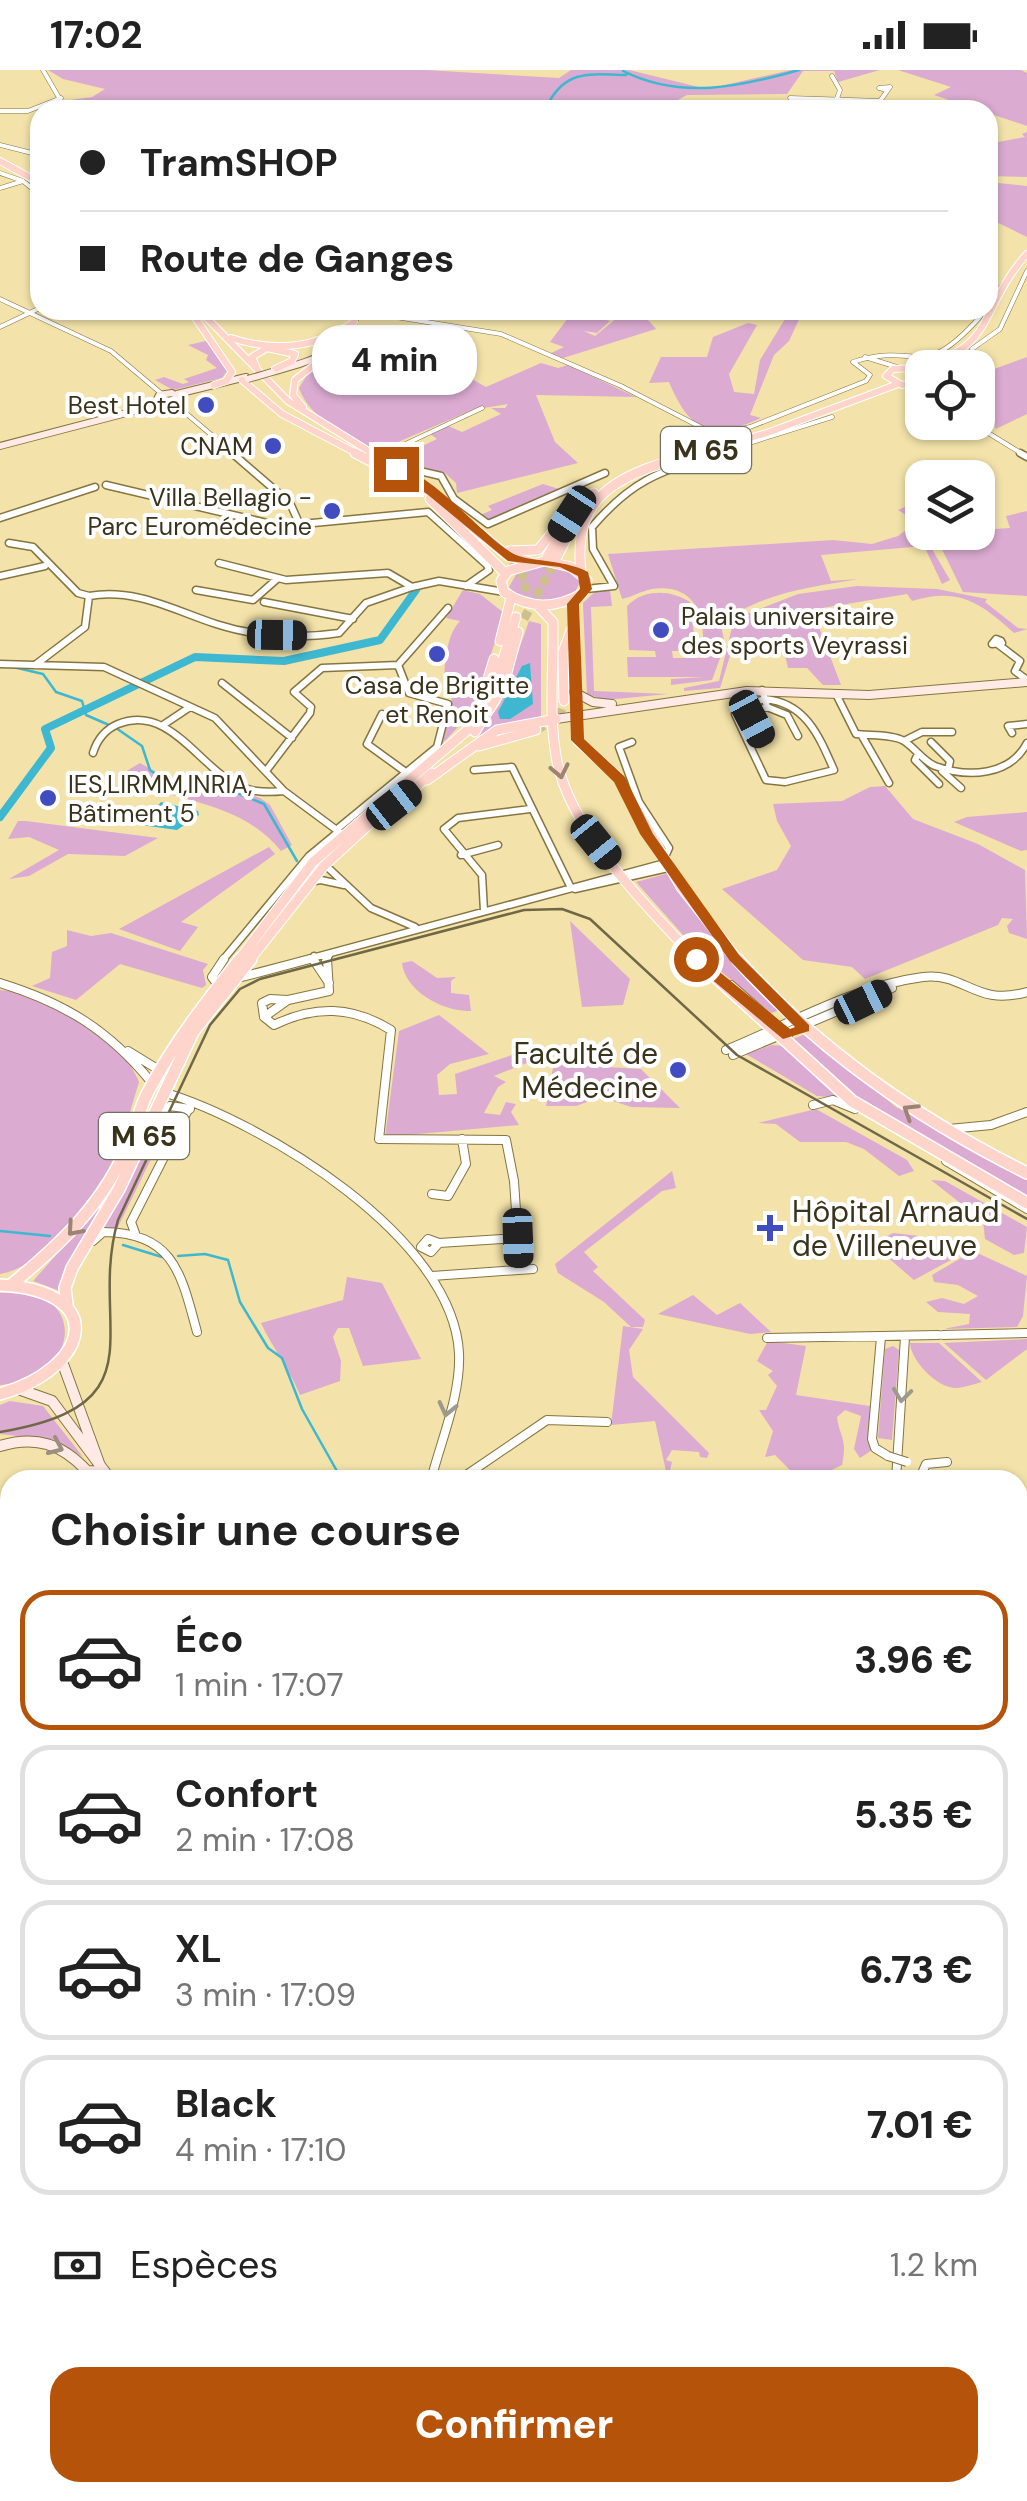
<!DOCTYPE html>
<html lang="fr">
<meta charset="utf-8">
<style>
:root{--surface:#fff;--page:#f2f2f2;--text:#222;--muted:#767676;--line:#e0e0e0;--accent:#b45309}
body{margin:0;font-family:"DM Sans",sans-serif;background:var(--page);color:var(--text);height:100vh;display:flex;flex-direction:column;font-size:38px;white-space:nowrap}
*{box-sizing:border-box;margin:0}
p{font-size:32px;color:var(--muted)}
.icon{flex:none;width:55px;height:55px;fill:none;stroke:currentColor;stroke-width:2;stroke-linecap:round;stroke-linejoin:round}
.map{position:relative;flex:1;overflow:hidden}
.drawer{position:absolute;left:0px;top:1400px;width:1028px;height:1032px;display:flex;flex-direction:column;background:var(--surface);border-radius:30px 30px 0 0;box-shadow:0 2px 8px #0004}
.drawer>*{flex:none}
.guide{position:absolute;left:30px;top:30px;width:968px;height:220px;border-radius:30px;box-shadow:0 2px 8px #0004;display:grid;align-content:center;height:220px;padding:0 50px;background:var(--surface)}
.controls{position:absolute;left:905px;top:280px;display:grid;gap:20px}
.controls a{display:grid;place-items:center;width:90px;height:90px;border-radius:20px;background:var(--surface);box-shadow:0 2px 8px #0004;font-size:50px}
.end{position:absolute;width:45px;height:45px;margin:-22px;border:12px solid #b45309;background:#fff;box-shadow:0 0 0 5px #fff}
.from{border-radius:50%}
.bubble{position:absolute;height:70px;border-radius:30px;background:var(--surface);box-shadow:0 2px 8px #0004;font-size:32px;font-weight:800;line-height:70px;text-align:center}
.car{position:absolute;width:30px;height:60px;margin:-30px -15px;border-radius:12px;box-shadow:0 0 8px 2px #0007;background:linear-gradient(#222 24%,#8ab4d8 0 40%,#222 0 76%,#8ab4d8 0 86%,#222 0)}
.guide b{display:flex;align-items:center;gap:35px;height:95px;font-size:38px}
.guide b+b{border-top:2px solid var(--line)}
.guide i{width:25px;height:25px;background:var(--text)}
ul{padding:0;list-style:none}
li{display:flex;align-items:center;gap:30px;height:140px;margin:0 20px 15px;padding:0 30px;border:5px solid var(--line);border-radius:30px}
li div{flex:1}
li b{display:block;font-size:38px}
li em{font-style:normal;font-weight:800}
li.selected{border-color:var(--accent)}
li>.icon{width:90px;height:90px;stroke-width:1.5}
h2{padding:0 50px;font-size:45px;line-height:120px}
.pay{display:flex;align-items:center;gap:25px;height:110px;padding:0 50px;font-size:38px}
.pay p{margin-inline-start:auto}
.cta{display:flex;gap:20px;margin-top:auto;padding:20px 50px}
.cta a{flex:1;height:115px;border-radius:30px;background:var(--accent);color:#fff;font-size:40px;font-weight:800;line-height:115px;text-align:center}
.status{display:flex;justify-content:space-between;align-items:center;height:70px;padding:0 50px;background:var(--surface);direction:ltr}
.status svg{height:28px;fill:currentColor}
.map>svg:first-child{display:block}
</style>
<div class="status"><b>17:02</b><svg viewBox="0 0 49 12"><path d="M0 12V9h3v3zM5 12V6h3v6zM10 12V3h3v9zM15 12V0h3v12zM26 1h20v11H26zM47 4h2v5h-2z"/></svg></div>
<div class="map">
<svg width="1027" height="2431" viewBox="0 0 1027 2431">
<rect width="100%" height="100%" fill="#f3e3aa"/>
<path fill="#dbabd1" d="M48 0H426L559 8 571 0H629L707 19 791 0H880L838 12 834 1H803L787 24 687 25 659 40 578 35 574 40H163L150 36 157 40H75L63 31 92 27 105 19 63 9Z
M898 0H1021L1027 3V56L934 25 951 17Z
M1027 62V107L988 106V81L993 73 1025 67 1022 64Z
M988 112 1027 116V167L988 148Z
M574 240H603L596 247 610 251 597 263 584 261 595 266 624 242 639 240 656 259 563 288 551 283 564 277 550 272Z
M811 240 802 243 789 271 774 285 750 345 761 348C711 371 690 362 669 312L649 313 661 287H707L713 267 748 253 757 255 729 304 734 322 754 324 760 290 785 249 771 247Z
M206 271 227 301 222 308 173 320 155 310 164 307 183 314 189 312 184 309 217 298 206 290 208 285 188 275Z
M343 279 382 282 407 299 443 293 486 317 541 293 558 298 568 295 636 327 536 325 555 372 578 393 457 423 456 413 445 403 395 389 437 369 430 364 446 355 462 362 501 344 491 338H505L508 334 472 340 375 382C348 365 310 350 299 318L307 305Z
M1027 287V344L996 359 986 334 978 328V305Z
M543 414 562 420 488 452 478 446 492 440 488 436Z
M922 429V462L950 510 942 514 924 476 821 485 831 511 858 509C813 517 757 523 721 555L725 575 712 610 671 615V609L704 607H628L627 587H656L655 581 629 580 627 536C643 519 670 519 690 532L696 581H672L673 588H702C707 550 698 513 652 519 641 521 632 527 622 529L608 484 833 470 872 474 898 466 917 452 898 440Z
M1027 441V526L963 522 934 463 1010 458 1006 446Z
M549 495 577 506 580 512 574 524C554 534 525 535 509 517L518 501Z
M857 516 937 519 987 529 985 532 1018 558 1027 559 1014 563C980 532 958 517 912 531L907 524 822 538 814 544 841 615H823L807 598H788L782 572 734 573 720 618 684 621V618L719 611 734 549 798 524Z
M463 520 480 524 504 543 473 641 443 673 452 627 444 626C444 604 444 567 460 551L446 548Z
M597 520H610L612 536 591 537 594 621 668 624 605 630 587 624 583 533Z
M529 551 541 554V647L512 652 476 668 500 634Z
M140 693 183 717 239 720 260 728 270 735 292 775 281 781C239 729 175 734 120 705Z
M885 716 913 749 978 774 1025 800 1027 869 1009 863 1007 856 1013 849 1002 848 998 855 865 909 852 897 803 890 722 819 777 800 791 776 777 751 773 734 842 731 870 717Z
M1027 742V780L1021 781 954 752 967 747Z
M18 751H26L158 768 125 786 68 784 29 806 9 809 59 780 29 767 8 769Z
M269 777 275 784 181 852 198 857 180 881 119 859Z
M669 803 726 886 783 939 771 943 700 884 636 812Z
M570 851 630 909 623 935 582 937Z
M67 860 91 866 111 863 208 894 203 900 206 915 202 918 120 894 76 930 32 916 50 908 52 882 67 876Z
M412 891 437 908 456 907 451 911V923L469 925 471 941C443 942 405 921 402 893Z
M0 920C49 923 121 965 139 1012 130 1041 122 1075 107 1102 87 1137 43 1197 0 1204Z
M439 945 489 984 450 994 437 1005 439 1025 457 1024 455 1004 515 984 534 990 494 1006 506 1012 498 1017 484 1043 500 1045 506 1032 516 1034 511 1042 519 1055 385 1067 399 961Z
M805 964 896 1037 1027 1106V1126L863 1032 793 969Z
M772 975 784 976 841 1028 817 1026 746 984Z
M580 986 590 996 641 999 680 1038 631 1037 601 1027 576 1036H546L555 987Z
M816 1039 907 1090 914 1101 899 1106 864 1079 846 1072H800L776 1054 758 1053Z
M161 1045 172 1046 117 1159H103Z
M672 1101 676 1118 662 1121 584 1182 598 1197 593 1201 645 1250 643 1257H631L604 1232 558 1203 555 1194Z
M931 1110 945 1111 1027 1157 1024 1183 1014 1185 985 1169 983 1151Z
M99 1137 102 1138 60 1221 33 1211Z
M893 1163 920 1166 912 1171 923 1180 936 1174 928 1167 956 1170 971 1179 914 1210 872 1174Z
M973 1181 1027 1206 1023 1246 1017 1257 943 1259 969 1254 970 1244 938 1242 926 1232 942 1228 964 1234 978 1226 958 1215 934 1212 932 1205Z
M347 1207 382 1213 421 1289 363 1296 349 1258H338L333 1267 341 1291 340 1311 300 1325C289 1298 273 1279 261 1253L343 1230Z
M0 1223C90 1212 83 1310 0 1315Z
M693 1225 717 1245 740 1233 771 1262 750 1264 658 1244Z
M623 1256 643 1259 629 1280 633 1307 709 1383 707 1388 700 1387 699 1382 672 1380 666 1390 672 1392 669 1404 675 1410H668L655 1351 611 1355Z
M1027 1269V1279L986 1310 944 1273Z
M768 1271 806 1276 796 1325 870 1336 868 1369 872 1380 860 1388 854 1379 861 1346 845 1340 837 1347C839 1366 848 1368 842 1395L827 1402 833 1410H800L775 1385 765 1387 773 1361 759 1340H766L777 1316 768 1305 773 1301 757 1291Z
M910 1273H939L982 1312C974 1314 965 1317 957 1318 938 1319 911 1291 910 1273Z
M893 1276 899 1280 892 1370 878 1368 885 1279Z
M10 1331 43 1336 83 1387 55 1370 0 1364V1335Z"/>
<path fill="#3eb8d0" d="M530 593 533 634 510 649H500L498 642 522 596Z
M161 732 198 741 199 745 177 760 141 755Z"/>
<g fill="none" stroke-linecap="round" stroke-linejoin="round">
<path stroke="#3eb8d0" stroke-width="2.5" d="M623 1C681 30 739 17 799 0
M549 32C567 0 589 4 626 5
M13 597 43 604 56 622 82 631 86 645 109 655
M116 658 142 676 150 700 173 717 232 721 264 734 297 791
M0 1161 50 1166
M123 1175 162 1187
M178 1186 205 1184 228 1190 240 1232 268 1278 282 1288 302 1339 342 1410"/>
<path stroke="#3eb8d0" stroke-width="8" d="M0 747 51 678 45 659 195 587 284 591 380 570 416 520"/>
<path stroke="#cec08e" stroke-width="9" stroke-dasharray="9 4" stroke-linecap="butt" d="M509 495 526 509 525 529
M524 549 556 489
M536 660 559 647 564 631"/>
<g stroke="#857540" stroke-width="5">
<path id="street-far3" d="M43 0 65 38 123 35 161 40
M832 6 840 20 833 40
M790 28 880 31 890 17 879 18 887 20
M0 41H28L61 28
M0 75 32 83
M0 103 23 111 40 125
M0 118 23 111
M0 229 111 281 162 324
M988 234 1002 216
M371 243 501 264 621 316 716 365 750 357 866 311 870 305 853 292C919 270 919 315 980 247L976 242
M0 257 40 238
M972 279 1000 259 1027 201
M865 287 897 297
M978 332 989 345 985 361 1024 385
M175 334 235 385
M382 385 482 338
M711 385 832 347"/>
</g>
<g stroke="#857540" stroke-width="9">
<path id="street-far2" d="M232 383 290 433 299 453
M381 383 407 398 441 406
M1020 383 1027 387
M441 406 454 429 488 454 605 403
M106 415 271 454
M0 448 95 417
M229 461 428 442 487 495 489 500 466 516
M9 473 33 477 78 523 89 526
M219 493 286 510 388 503 412 517 439 511 504 522
M0 506 45 496
M586 519 614 516 593 479 592 457C634 408 660 402 719 383
M196 520 253 530 277 509
M89 526C136 518 173 540 216 554 256 567 298 569 339 563L366 533 412 517
M264 532 353 549
M996 569 1001 571 1002 573 992 574Z
M999 575 1020 591 1015 601 1027 610
M0 594 104 597 215 648 284 721 342 764
M35 595 85 557 89 526
M398 595 448 538
M222 613 292 668
M762 620 765 629
M836 624 856 664C870 666 892 664 904 671 915 678 923 691 935 696 968 708 1010 706 1027 673
M767 637 787 645 798 666
M382 644 367 674 407 703
M163 655 190 637
M1012 663 1008 656 1027 654
M862 666 889 713
M904 671 922 662H952
M632 672 619 677 639 732 669 778 664 789
M748 672 766 710 785 712 834 700C819 666 806 633 765 629
M748 672 735 644 740 636 765 629
M748 672 762 668 751 642 767 637 765 629
M931 672 950 691 948 700
M93 683C97 670 104 660 118 654 166 635 195 689 231 712 248 722 264 723 284 721
M918 684 915 690 939 714
M474 700 512 697 571 818
M266 701 310 643 311 637 294 622 322 598 398 595
M942 701 961 718
M336 760 437 677 448 634 409 623 398 595
M461 785 498 775
M323 793 371 838 415 857
M297 814 321 810 344 815
M575 819 668 798
M484 841 482 805 444 759 458 748 530 739
M222 891 309 786 338 762
M301 891 665 793
M313 891 314 886
M325 891 330 884"/>
</g>
<g stroke="#857540" stroke-width="10">
<path id="street-far1" d="M313 889 329 913
M238 908 310 889
M0 913C65 933 109 960 152 1013
M217 914 212 907 224 889
M731 915 788 965
M270 929 288 930 264 947 262 933Z
M288 930 329 921 327 889
M264 947 274 955C315 935 352 936 391 960L379 1069 506 1070 514 1111 520 1200
M726 980C790 954 854 916 923 907 965 902 975 937 1027 922
M128 981 159 1000
M733 985 892 918
M163 1022C263 1052 453 1167 459 1283 461 1325 441 1370 431 1410
M813 1035 833 1030 855 1039
M157 1051 170 1036 190 1039
M949 1059 991 1055 1027 1042
M946 1091 1027 1139
M432 1124 448 1126 466 1094 462 1069
M135 1163 131 1152 192 1032
M428 1169 439 1173 431 1182 421 1177Z
M93 1171 103 1162C174 1163 181 1203 197 1262
M439 1173 518 1168
M432 1206 533 1199
M943 1265 1027 1263
M881 1267 872 1369 875 1378 888 1386
M767 1268 938 1265
M459 1410 547 1350 607 1352
M896 1410 905 1267
M929 1410 923 1401 926 1394 947 1392
M954 1410 955 1405
M0 1504 10 1508"/>
</g>
<g stroke="#857540" stroke-width="12">
<path id="street" d="M0 1603 10 1596
M1018 1674 1027 1671
M1018 1704 1027 1717
M0 1791 10 1796
M1018 1829 1027 1821
M0 1894 10 1902
M0 1947 10 1937
M0 2160 2 2153 10 2154
M1018 2337 1027 2334
M813 2431 819 2422"/>
</g>
<g stroke="#857540" stroke-width="8">
<path id="secondary-far3" d="M272 302C307 292 351 282 357 240
M172 323 181 330 168 335 156 331 159 325Z
M177 324 246 307
M0 376 161 334"/>
</g>
<g stroke="#857540" stroke-width="10">
<path id="secondary-far2" d="M574 622 593 632 612 634
M556 649 747 621 869 625 1027 612"/>
</g>
<g stroke="#857540" stroke-width="12">
<path id="secondary-far1" d="M63 1294 99 1393
M21 1320 52 1331 111 1410
M0 1376C36 1365 62 1374 87 1401L105 1402"/>
</g>
<g stroke="#857540" stroke-width="15">
<path id="secondary" d="M1018 2147 1027 2154"/>
</g>
<g stroke="#fff" stroke-width="8">
<path id="primary-far2" d="M0 91 40 113
M199 240 288 331 375 385
M194 246 232 302 226 311 214 315
M231 268C275 282 316 279 354 252
M256 296 252 287 267 278 295 284 292 291 275 299
M909 297C998 283 977 239 1027 184
M914 298 893 299 886 306 902 315 922 312
M242 310 282 344 360 385
M303 337 293 325 295 310 337 277
M687 385 767 363 898 314"/>
</g>
<g stroke="#fff" stroke-width="11">
<path id="primary-far1" d="M355 383 378 395
M371 383 416 411 508 486 531 492
M430 429 505 503
M509 481 538 480 552 463
M547 487 572 444 594 423
M556 489 572 457
M544 491 571 497 587 510 583 523C557 539 529 539 504 522L501 511 508 501Z
M581 502C571 419 627 403 696 383
M574 530 577 670 617 706 681 817 739 891
M537 535 553 552C554 596 548 648 557 691 571 762 649 839 698 891
M500 571 511 528
M482 628 494 589
M564 631 563 582 571 561
M475 662 503 617 518 562
M479 676 536 660
M427 710 497 660 556 649
M393 736 432 703
M238 891 313 792 471 657 496 612 516 547
M249 891 324 796 374 750"/>
</g>
<g stroke="#fff" stroke-width="14">
<path id="primary" d="M696 889 852 1031 1027 1133
M737 889C819 981 917 1048 1027 1103
M12 1214C61 1174 104 1133 129 1073 137 1057 139 1038 148 1022 173 974 206 932 240 889
M0 1215C111 1221 89 1299 0 1324
M67 1234 65 1218 72 1198 119 1119 193 962 251 889"/>
</g>
<use href="#street-far3" stroke="#fff" stroke-width="4"/>
<use href="#street-far2" stroke="#fff" stroke-width="6"/>
<use href="#street-far1" stroke="#fff" stroke-width="8"/>
<use href="#street" stroke="#fff" stroke-width="10"/>
<use href="#secondary-far3" stroke="#ffeae5" stroke-width="6"/>
<use href="#secondary-far2" stroke="#ffeae5" stroke-width="8"/>
<use href="#secondary-far1" stroke="#ffeae5" stroke-width="10"/>
<use href="#secondary" stroke="#ffeae5" stroke-width="12"/>
<use href="#primary-far2" stroke="#ffd4ca" stroke-width="6"/>
<use href="#primary-far1" stroke="#ffd4ca" stroke-width="9"/>
<use href="#primary" stroke="#ffd4ca" stroke-width="11"/>
<path stroke="#706746" stroke-width="2.5" d="M0 1362C165 1335 87 1257 118 1150L210 955 240 919 260 909 524 840 562 839 590 849 737 985 1027 1149"/>
<g stroke="#857540" stroke-width="10" stroke-linecap="butt">
<path id="street-bridge" d="M888 1386 907 1392"/>
</g>
<g stroke="#857540" stroke-width="8" stroke-linecap="butt">
<path id="secondary-bridge" d="M248 309 272 302"/>
</g>
<use href="#street-bridge" stroke="#fff" stroke-width="8"/>
<use href="#secondary-bridge" stroke="#ffeae5" stroke-width="6"/>
</g>
<defs><path id="oneway-chevron" d="M-2-3.5L2.5 0L-2 3.5" fill="none" stroke-width="1.6" stroke-linecap="round" stroke-linejoin="round" transform="scale(2.5)"/></defs>
<g stroke="#9c8473">
<use href="#oneway-chevron" transform="translate(560 701) rotate(78)"/>
<use href="#oneway-chevron" transform="translate(910 1041) rotate(-148)"/>
<use href="#oneway-chevron" transform="translate(74 1159) rotate(131)"/>
</g>
<g stroke="#9c998e">
<use href="#oneway-chevron" transform="translate(902 1325) rotate(97)"/>
<use href="#oneway-chevron" transform="translate(447 1339) rotate(103)"/>
</g>
<use stroke="#9c8e80" href="#oneway-chevron" transform="translate(56 1377) rotate(24)"/>
<path fill="#b45309" d="M392 396C428 397 480 464 512 483 529 493 561 488 588 502L592 519 579 534 584 669 625 707 653 764 739 885 809 955V961L783 969 691 892V886H700L790 959 795 957 730 891 640 764 614 712 571 670 567 534 580 519 578 506 560 497 508 491 427 424 392 401Z"/>
<g fill="#424cc1" stroke="#fff" stroke-width="4">
<circle cx="206" cy="335" r="10"/>
<circle cx="273" cy="376" r="10"/>
<circle cx="332" cy="441" r="10"/>
<circle cx="661" cy="560" r="10"/>
<circle cx="437" cy="584" r="10"/>
<circle cx="48" cy="728" r="10"/>
<circle cx="678" cy="1000" r="10"/>
<path d="M765 1143h10v10h10v10h-10v10h-10v-10h-10v-10h10z"/>
</g>
<g text-anchor="middle" dominant-baseline="central" stroke-width="8" stroke-linejoin="round" paint-order="stroke">
<g font-size="25" fill="#39331c" stroke="#fff" text-anchor="end">
<text x="186" y="335">Best Hotel</text>
<text x="253" y="376">CNAM</text>
<text x="312" y="427">Villa Bellagio -<tspan x="312" dy="29">Parc Euromédecine</tspan></text>
<text x="681" y="546" text-anchor="start">Palais universitaire<tspan x="681" dy="29">des sports Veyrassi</tspan></text>
<text x="437" y="615" text-anchor="middle">Casa de Brigitte<tspan x="437" dy="29">et Renoit</tspan></text>
<text x="68" y="714" text-anchor="start">IES,LIRMM,INRIA,<tspan x="68" dy="29">Bâtiment 5</tspan></text>
</g>
<g fill="#fff" stroke="#747060" stroke-width="2.5">
<rect x="661" y="357" width="90" height="46" rx="8"/>
<rect x="99" y="1043" width="90" height="46" rx="8"/>
</g>
<g font-size="28" font-weight="bold" fill="#39331c">
<text x="706" y="380">M 65</text>
<text x="144" y="1066">M 65</text>
</g>
<g font-size="30" fill="#39331c" stroke="#fff" text-anchor="end">
<text x="658" y="983">Faculté de<tspan x="658" dy="34">Médecine</tspan></text>
<text x="792" y="1141" text-anchor="start">Hôpital Arnaud<tspan x="792" dy="34">de Villeneuve</tspan></text>
</g>
</g>
</svg>
<div class="controls">
<a><svg class="icon" aria-label="locate" viewBox="0 0 24 24"><circle cx="12" cy="12" r="6"/><path d="M12 2v4M12 18v4M2 12h4M18 12h4"/></svg></a>
<a><svg class="icon" aria-label="layers" viewBox="0 0 24 24"><path d="M12 4l9 5-9 5-9-5zM3 14l9 5 9-5"/></svg></a>
</div>
<i class="end from" style="left:696px;top:889px"></i>
<i class="end" style="left:396px;top:399px"></i>
<div class="bubble" style="left:312px;top:255px;width:165px">4 min</div>
<i class="car" style="left:572px;top:444px;rotate:213deg"></i>
<i class="car" style="left:277px;top:565px;rotate:91deg"></i>
<i class="car" style="left:752px;top:649px;rotate:152deg"></i>
<i class="car" style="left:394px;top:735px;rotate:52deg"></i>
<i class="car" style="left:596px;top:772px;rotate:141deg"></i>
<i class="car" style="left:863px;top:932px;rotate:64deg"></i>
<i class="car" style="left:518px;top:1168px;rotate:178deg"></i>
<div class="guide">
<b><i class="from"></i>TramSHOP</b>
<b><i></i>Route de Ganges</b>
</div>
<section class="drawer">
<h2>Choisir une course</h2>
<ul>
<li class="selected"><svg class="icon" aria-label="car" viewBox="0 0 24 24"><path d="M5 17H2v-5l4-1 3-4h7l3 4 3 1v5h-3M9 17h6M6 11h13"/><circle cx="7" cy="17" r="2"/><circle cx="17" cy="17" r="2"/></svg><div><b>Éco</b><p>1 min · 17:07</p></div><em>3.96 €</em></li>
<li><svg class="icon" aria-label="car" viewBox="0 0 24 24"><path d="M5 17H2v-5l4-1 3-4h7l3 4 3 1v5h-3M9 17h6M6 11h13"/><circle cx="7" cy="17" r="2"/><circle cx="17" cy="17" r="2"/></svg><div><b>Confort</b><p>2 min · 17:08</p></div><em>5.35 €</em></li>
<li><svg class="icon" aria-label="car" viewBox="0 0 24 24"><path d="M5 17H2v-5l4-1 3-4h7l3 4 3 1v5h-3M9 17h6M6 11h13"/><circle cx="7" cy="17" r="2"/><circle cx="17" cy="17" r="2"/></svg><div><b>XL</b><p>3 min · 17:09</p></div><em>6.73 €</em></li>
<li><svg class="icon" aria-label="car" viewBox="0 0 24 24"><path d="M5 17H2v-5l4-1 3-4h7l3 4 3 1v5h-3M9 17h6M6 11h13"/><circle cx="7" cy="17" r="2"/><circle cx="17" cy="17" r="2"/></svg><div><b>Black</b><p>4 min · 17:10</p></div><em>7.01 €</em></li>
</ul>
<div class="pay"><svg class="icon" aria-label="cash" viewBox="0 0 24 24"><path d="M3 7h18v10H3z"/><circle cx="12" cy="12" r="2"/></svg>Espèces<p>1.2 km</p></div>
<div class="cta"><a>Confirmer</a></div>
</section>
</div>
